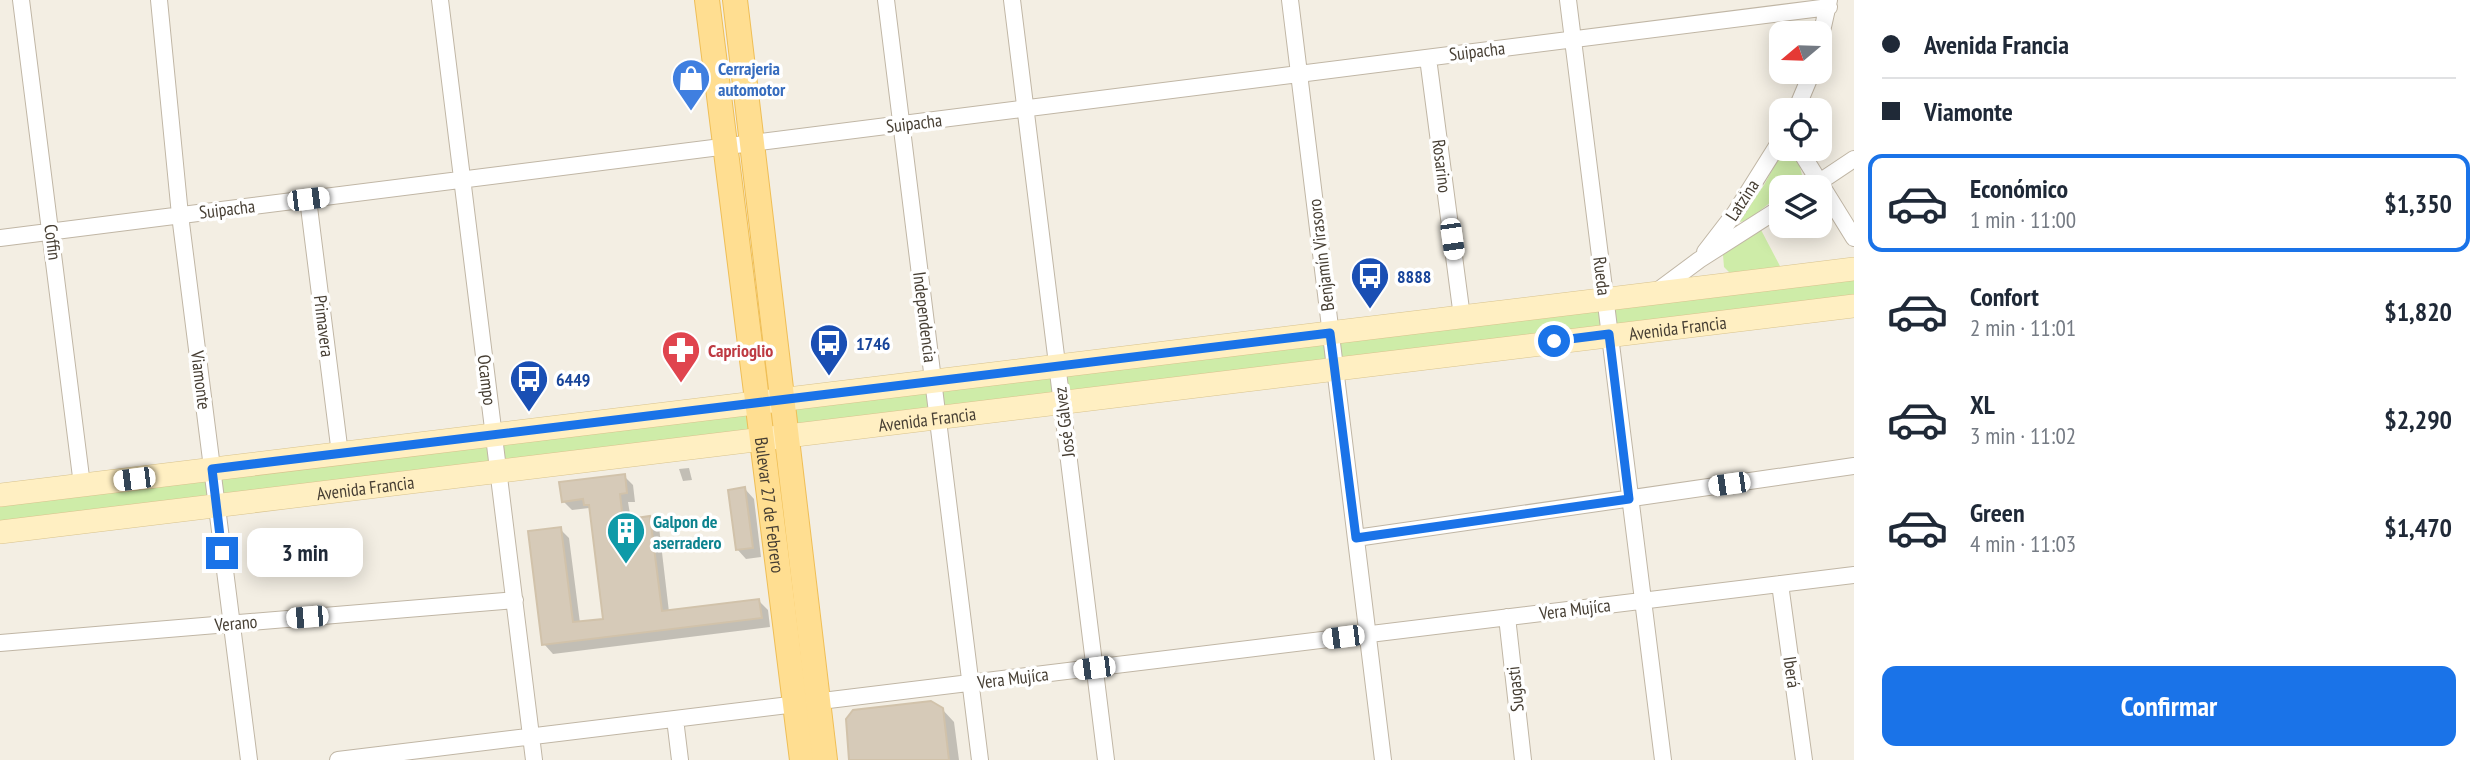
<!DOCTYPE html>
<html lang="es">
<meta charset="utf-8">
<style>
:root{--surface:#fff;--page:#f6f6f7;--text:#1f2937;--muted:#747a83;--line:#e0e1e3;--accent:#1a73e8}
body{margin:0;font-family:"PT Sans Narrow",sans-serif;background:var(--page);color:var(--text);height:100vh;display:flex;flex-direction:column;font-size:26px;white-space:nowrap}
*{box-sizing:border-box;margin:0}
p{font-size:23px;color:var(--muted)}
.icon{flex:none;width:38px;height:38px;fill:none;stroke:currentColor;stroke-width:2;stroke-linecap:round;stroke-linejoin:round}
.map{position:relative;flex:1;overflow:hidden}
.details{display:flex;flex-direction:column;background:var(--surface);width:630px}
.details>*{flex:none}
.guide{display:grid;align-content:center;height:154px;padding:0 28px;background:var(--surface)}
.needle{width:46px;rotate:251deg}
.tools{position:absolute;left:1769px;top:21px;display:grid;gap:14px}
.tools a{display:grid;place-items:center;width:63px;height:63px;border-radius:14px;background:var(--surface);box-shadow:0 4px 18px #0003;font-size:35px}
.end{position:absolute;width:32px;height:32px;margin:-16px;border:9px solid #1a73e8;background:#fff;box-shadow:0 0 0 4px #fff}
.from{border-radius:50%}
.bubble{position:absolute;height:49px;border-radius:14px;background:var(--surface);box-shadow:0 4px 18px #0003;font-size:23px;font-weight:800;line-height:49px;text-align:center}
.car{position:absolute;width:21px;height:42px;margin:-21px -10px;border-radius:9px;box-shadow:0 0 5px 2px #0007;background:linear-gradient(#fff 24%,#345 0 40%,#fff 0 76%,#345 0 86%,#fff 0)}
.guide b{display:flex;align-items:center;gap:24px;height:66px;font-size:26px}
.guide b+b{border-top:2px solid var(--line)}
.guide i{width:18px;height:18px;background:var(--text)}
ul{padding:0;list-style:none}
li{display:flex;align-items:center;gap:21px;height:98px;margin:0 14px 10px;padding:0 14px;border:4px solid transparent;border-radius:14px}
li div{flex:1}
li b{display:block;font-size:26px}
li em{font-style:normal;font-weight:800}
li.selected{border-color:var(--accent)}
li>.icon{width:63px;height:63px;stroke-width:1.5}
.cta{display:flex;gap:14px;margin-top:auto;padding:14px 28px}
.cta a{flex:1;height:80px;border-radius:14px;background:var(--accent);color:#fff;font-size:28px;font-weight:800;line-height:80px;text-align:center}
main{display:flex;flex:1;min-height:0}
.map>svg:first-child{display:block}
</style>
<main>
<div class="map">
<svg width="1854" height="760" viewBox="0 0 1854 760">
<rect width="100%" height="100%" fill="#f3eee3"/>
<path fill="#ceeca8" d="M1791 149 1797 155 1802 175C1796 184 1792 187 1782 187L1781 194 1747 221 1739 222V217L1764 185 1783 150Z
M1760 228 1781 268 1731 274 1724 267 1723 255Z
M1854 269V306L0 532V495Z"/>
<path fill="#0003" d="M689 468 692 480 683 481 679 469Z
M624 476 633 485 635 502H628L631 520 649 518 659 527 669 612 759 601 768 610 770 627 553 654 544 644 560 529 569 538 580 623 605 620 589 508 572 510 563 501Z
M745 489 754 499 761 557 746 559 737 549Z
M942 709 954 722 959 760H853Z"/>
<path fill="#d6cab8" stroke="#d1c2aa" stroke-width="2" d="M625 474 627 493 620 494 623 520 650 516 662 611 759 599 762 618 542 645 528 531 561 527 573 622 603 619 589 505H584L583 499 562 502 559 482Z
M745 487 753 548 736 550 728 490Z
M931 701 943 708 949 760H849L846 719 853 710Z"/>
<g fill="none" stroke-linecap="round" stroke-linejoin="round">
<g stroke="#c0b6a5" stroke-width="18">
<path id="street" d="M21 0 82 485
M159 0 180 215 249 760
M440 0 534 760
M886 0 980 760
M1012 0 1106 760
M1290 0 1383 760
M1568 0 1663 760
M1820 40 1829 0
M1428 58 1462 317
M1796 110 1812 72
M1799 149 1854 238
M1812 187 1854 159
M308 199 340 454
M0 238 1829 7
M1705 252 1735 213 1782 138
M1656 292 1699 260 1782 207
M1356 538 1854 466
M1780 584 1804 760
M1507 617 1523 760
M0 643 515 600
M675 719 680 760
M338 760 1854 575"/>
</g>
<g stroke="#d8c38e" stroke-width="24">
<g id="secondary">
<path d="M0 495 1854 269"/>
<path id="s1" d="M0 532 1854 306"/>
</g>
</g>
<g stroke="#efbe56" stroke-width="26">
<g id="primary">
<path id="s2" d="M707 0 802 760"/>
<path d="M735 0 825 760"/>
</g>
</g>
<use href="#street" stroke="#fff" stroke-width="16"/>
<use href="#secondary" stroke="#ffefc2" stroke-width="23"/>
<use href="#primary" stroke="#ffde91" stroke-width="24"/>
</g>
<g fill="none" stroke-linecap="round" stroke-linejoin="round">
<path stroke="#1a73e8" stroke-width="9" d="M222 553 212 469 1330 333 1356 538 1629 499 1609 334 1554 341"/>
</g>
<defs>
<g id="shop-pin" transform="scale(2.0125)"><path d="M0 17L-7.5 6A9.5 9.5 0 1 1 7.5 6Z" fill="#3f7fe0" stroke="#fff"/><path d="M-5-2.5h2.3a2.7 3.5 0 0 1 5.4 0H5L5.5 6h-11ZM-1.5-2.5h3a1.5 2.3 0 0 0-3 0Z" fill="#fff"/></g>
<g id="bus-pin" transform="scale(2.0125)"><path d="M0 17L-7.5 6A9.5 9.5 0 1 1 7.5 6Z" fill="#1a4fb4" stroke="#fff"/><path d="M-5-6H5V4H4V6H2V4H-2V6H-4V4H-5ZM-3.5-4V0h7V-4ZM-3.5 1.2v1.5H-2V1.2ZM2 1.2v1.5H3.5V1.2Z" fill="#fff"/></g>
<g id="pharmacy-pin" transform="scale(2.0125)"><path d="M0 17L-7.5 6A9.5 9.5 0 1 1 7.5 6Z" fill="#e0444e" stroke="#fff"/><path d="M-2-6h4v4h4v4h-4v4h-4v-4h-4v-4h4Z" fill="#fff"/></g>
<g id="building-pin" transform="scale(2.0125)"><path d="M0 17L-7.5 6A9.5 9.5 0 1 1 7.5 6Z" fill="#0f9aa8" stroke="#fff"/><path d="M-4-6H4V6H1V3H-1V6H-4ZM-2.5-4.3h1.7v1.8h-1.7ZM.8-4.3h1.7v1.8H.8ZM-2.5-1h1.7V.8h-1.7ZM.8-1h1.7V.8H.8Z" fill="#fff"/></g>
</defs>
<g fill-rule="evenodd">
<use href="#shop-pin" x="691" y="78"/>
<use href="#bus-pin" x="1370" y="276"/>
<use href="#bus-pin" x="829" y="343"/>
<use href="#pharmacy-pin" x="681" y="350"/>
<use href="#bus-pin" x="529" y="379"/>
<use href="#building-pin" x="626" y="531"/>
</g>
<g text-anchor="middle" dominant-baseline="central" stroke-width="7" stroke-linejoin="round" paint-order="stroke">
<g font-size="18" fill="#463e33" stroke="#fff">
<text transform="translate(1477 51) rotate(-7)">Suipacha</text>
<text transform="translate(914 123) rotate(-7)">Suipacha</text>
<text transform="translate(1442 166) rotate(83)">Rosarino</text>
<text transform="translate(1742 200) rotate(-57)">Latzina</text>
<text transform="translate(227 209) rotate(-7)">Suipacha</text>
<text transform="translate(53 242) rotate(83)">Coffin</text>
<text transform="translate(1321 255) rotate(-97)">Benjamín Virasoro</text>
<text transform="translate(1602 276) rotate(83)">Rueda</text>
<text transform="translate(925 317) rotate(83)">Independencia</text>
<text transform="translate(324 326) rotate(83)">Primavera</text>
<text stroke="none"><textPath href="#s1" startOffset="1690">Avenida Francia</textPath></text>
<text transform="translate(201 380) rotate(83)">Viamonte</text>
<text transform="translate(487 380) rotate(83)">Ocampo</text>
<text stroke="none"><textPath href="#s1" startOffset="934">Avenida Francia</textPath></text>
<text transform="translate(1064 422) rotate(-97)">José Gálvez</text>
<text stroke="none"><textPath href="#s1" startOffset="368">Avenida Francia</textPath></text>
<text stroke="none"><textPath href="#s2" startOffset="509">Bulevar 27 de Febrero</textPath></text>
<text transform="translate(1575 609) rotate(-7)">Vera Mujíca</text>
<text transform="translate(236 623) rotate(-5)">Verano</text>
<text transform="translate(1792 672) rotate(82)">Iberá</text>
<text transform="translate(1013 678) rotate(-7)">Vera Mujíca</text>
<text transform="translate(1515 689) rotate(-96)">Sugasti</text>
</g>
<g font-size="18" font-weight="bold" fill="#366cbe" stroke="#fff" text-anchor="start">
<text x="718" y="68">Cerrajeria<tspan x="718" dy="21">automotor</tspan></text>
</g>
<g font-size="18" font-weight="bold" fill="#164399" stroke="#fff" text-anchor="start">
<text x="1397" y="276">8888</text>
<text x="856" y="343">1746</text>
<text x="556" y="379">6449</text>
</g>
<g font-size="18" font-weight="bold" fill="#be3a42" stroke="#fff" text-anchor="start">
<text x="708" y="350">Caprioglio</text>
</g>
<g font-size="18" font-weight="bold" fill="#0d838f" stroke="#fff" text-anchor="start">
<text x="653" y="521">Galpon de<tspan x="653" dy="21">aserradero</tspan></text>
</g>
</g>
</svg>
<div class="tools">
<a><svg class="needle" viewBox="-14 -14 28 28"><path d="M0-13l5 13h-10z" fill="#e53935"/><path d="M0 13l5-13h-10z" fill="#747a83"/></svg></a>
<a><svg class="icon" aria-label="locate" viewBox="0 0 24 24"><circle cx="12" cy="12" r="6"/><path d="M12 2v4M12 18v4M2 12h4M18 12h4"/></svg></a>
<a><svg class="icon" aria-label="layers" viewBox="0 0 24 24"><path d="M12 4l9 5-9 5-9-5zM3 14l9 5 9-5"/></svg></a>
</div>
<i class="end from" style="left:1554px;top:341px"></i>
<i class="end" style="left:222px;top:553px"></i>
<div class="bubble" style="left:247px;top:528px;width:116px">3 min</div>
<i class="car" style="left:308px;top:199px;rotate:83deg"></i>
<i class="car" style="left:1452px;top:239px;rotate:172deg"></i>
<i class="car" style="left:134px;top:479px;rotate:263deg"></i>
<i class="car" style="left:1729px;top:484px;rotate:262deg"></i>
<i class="car" style="left:307px;top:617px;rotate:265deg"></i>
<i class="car" style="left:1343px;top:637px;rotate:263deg"></i>
<i class="car" style="left:1094px;top:668px;rotate:263deg"></i>
</div>
<section class="details">
<div class="guide">
<b><i class="from"></i>Avenida Francia</b>
<b><i></i>Viamonte</b>
</div>
<ul>
<li class="selected"><svg class="icon" aria-label="car" viewBox="0 0 24 24"><path d="M5 17H2v-5l4-1 3-4h7l3 4 3 1v5h-3M9 17h6M6 11h13"/><circle cx="7" cy="17" r="2"/><circle cx="17" cy="17" r="2"/></svg><div><b>Económico</b><p>1 min · 11:00</p></div><em>$1,350</em></li>
<li><svg class="icon" aria-label="car" viewBox="0 0 24 24"><path d="M5 17H2v-5l4-1 3-4h7l3 4 3 1v5h-3M9 17h6M6 11h13"/><circle cx="7" cy="17" r="2"/><circle cx="17" cy="17" r="2"/></svg><div><b>Confort</b><p>2 min · 11:01</p></div><em>$1,820</em></li>
<li><svg class="icon" aria-label="car" viewBox="0 0 24 24"><path d="M5 17H2v-5l4-1 3-4h7l3 4 3 1v5h-3M9 17h6M6 11h13"/><circle cx="7" cy="17" r="2"/><circle cx="17" cy="17" r="2"/></svg><div><b>XL</b><p>3 min · 11:02</p></div><em>$2,290</em></li>
<li><svg class="icon" aria-label="car" viewBox="0 0 24 24"><path d="M5 17H2v-5l4-1 3-4h7l3 4 3 1v5h-3M9 17h6M6 11h13"/><circle cx="7" cy="17" r="2"/><circle cx="17" cy="17" r="2"/></svg><div><b>Green</b><p>4 min · 11:03</p></div><em>$1,470</em></li>
</ul>
<div class="cta"><a>Confirmar</a></div>
</section>
</main>
